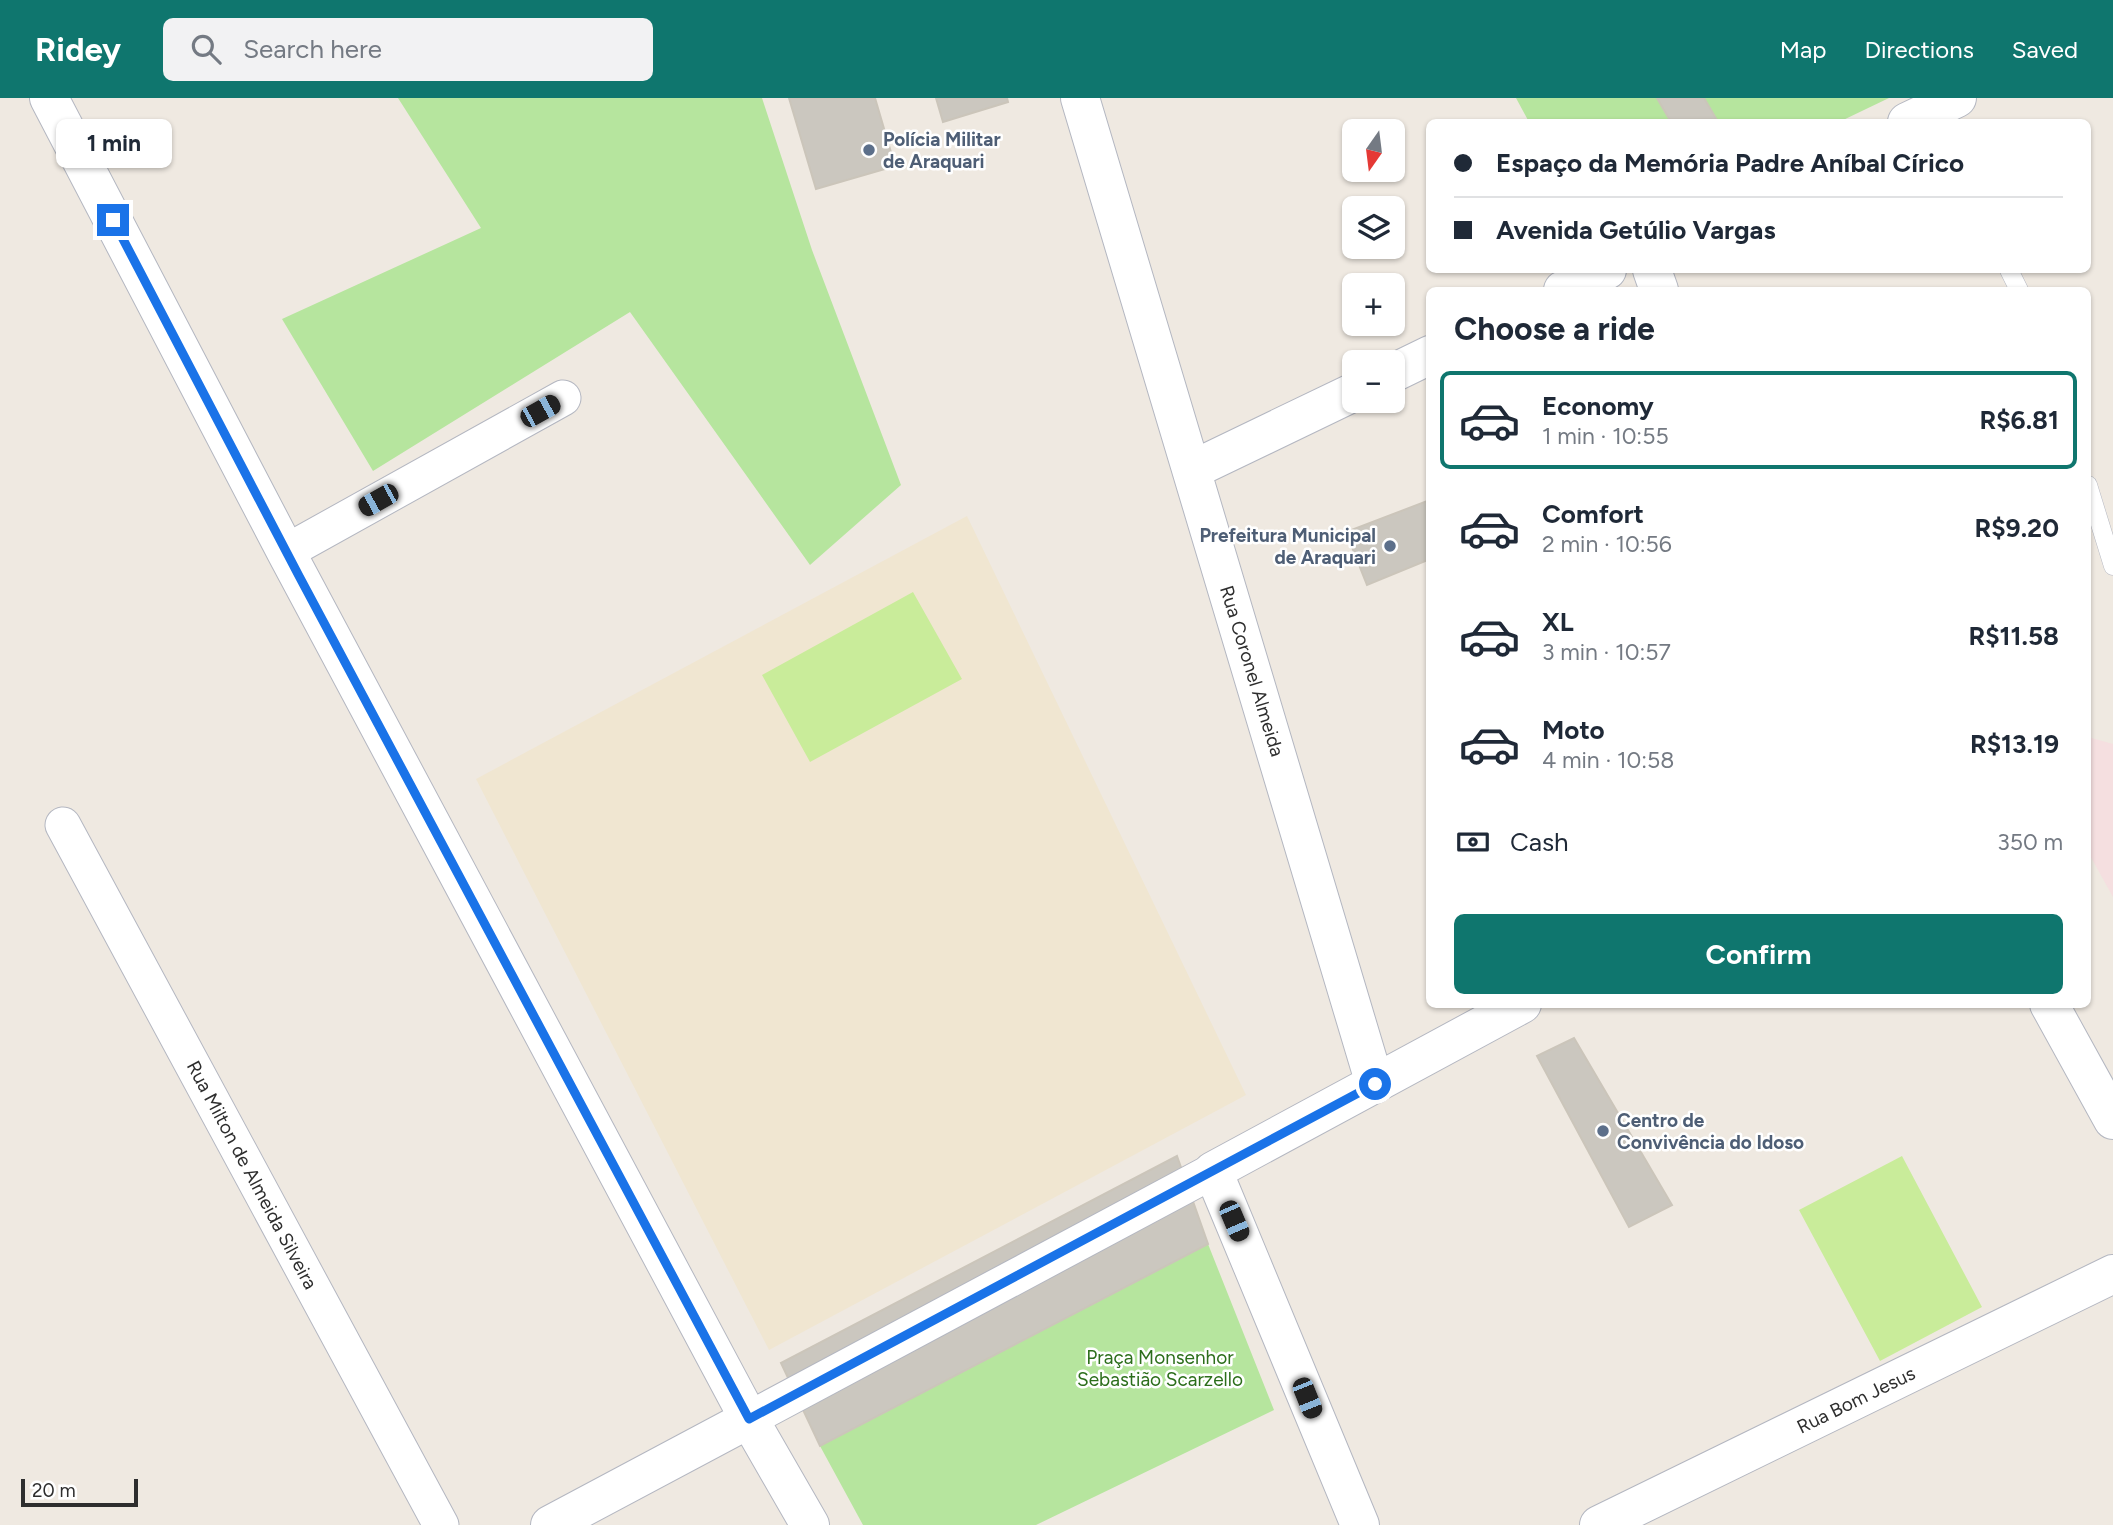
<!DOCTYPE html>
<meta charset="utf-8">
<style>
:root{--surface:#fff;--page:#f2f2f3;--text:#1f2937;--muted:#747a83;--line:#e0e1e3;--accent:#0f766e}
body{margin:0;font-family:Figtree,sans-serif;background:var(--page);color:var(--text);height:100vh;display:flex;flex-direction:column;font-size:26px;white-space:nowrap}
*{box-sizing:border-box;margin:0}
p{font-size:23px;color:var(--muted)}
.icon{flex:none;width:38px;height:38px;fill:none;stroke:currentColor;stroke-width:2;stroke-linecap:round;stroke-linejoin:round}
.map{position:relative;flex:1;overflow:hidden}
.panel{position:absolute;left:1426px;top:189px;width:665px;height:721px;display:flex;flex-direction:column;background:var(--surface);border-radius:10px;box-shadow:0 2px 5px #0004}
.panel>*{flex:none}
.hud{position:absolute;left:1426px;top:21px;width:665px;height:154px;border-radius:10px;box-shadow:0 2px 5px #0004;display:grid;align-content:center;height:154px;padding:0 28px;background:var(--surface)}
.needle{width:46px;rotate:194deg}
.fabs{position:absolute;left:1342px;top:21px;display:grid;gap:14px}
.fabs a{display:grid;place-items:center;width:63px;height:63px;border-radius:10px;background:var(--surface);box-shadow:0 2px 5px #0004;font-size:35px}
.scale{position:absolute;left:21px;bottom:18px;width:117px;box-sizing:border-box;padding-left:7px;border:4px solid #2e2e2e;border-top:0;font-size:19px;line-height:24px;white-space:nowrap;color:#2e2e2e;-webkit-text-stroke:5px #fff;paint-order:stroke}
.end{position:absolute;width:32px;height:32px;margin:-16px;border:9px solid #1a73e8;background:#fff;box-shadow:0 0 0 4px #fff}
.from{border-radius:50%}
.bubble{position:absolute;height:49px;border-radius:10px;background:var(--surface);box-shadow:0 2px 5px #0004;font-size:23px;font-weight:700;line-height:49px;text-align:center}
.car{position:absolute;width:21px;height:42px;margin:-21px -10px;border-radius:9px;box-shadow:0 0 5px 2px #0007;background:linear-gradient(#222 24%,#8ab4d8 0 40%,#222 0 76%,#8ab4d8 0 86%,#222 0)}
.hud b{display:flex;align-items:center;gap:24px;height:66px;font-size:26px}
.hud b+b{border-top:2px solid var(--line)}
.hud i{width:18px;height:18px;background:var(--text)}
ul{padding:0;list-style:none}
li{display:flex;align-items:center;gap:21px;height:98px;margin:0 14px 10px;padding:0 14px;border:4px solid transparent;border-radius:10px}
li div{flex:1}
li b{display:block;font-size:26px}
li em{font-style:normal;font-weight:700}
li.active{border-color:var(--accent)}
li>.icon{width:63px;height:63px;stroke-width:1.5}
h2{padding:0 28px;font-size:32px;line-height:84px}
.pay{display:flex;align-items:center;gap:18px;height:77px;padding:0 28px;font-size:26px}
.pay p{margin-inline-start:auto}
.action{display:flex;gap:14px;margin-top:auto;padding:14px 28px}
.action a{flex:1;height:80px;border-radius:10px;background:var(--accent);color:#fff;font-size:28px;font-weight:700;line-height:80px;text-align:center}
header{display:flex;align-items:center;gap:42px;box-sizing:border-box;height:98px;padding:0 35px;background:var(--accent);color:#fff}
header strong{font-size:33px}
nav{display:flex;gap:38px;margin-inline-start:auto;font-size:24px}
.search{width:490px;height:63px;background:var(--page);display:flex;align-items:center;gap:18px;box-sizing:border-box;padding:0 24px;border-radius:10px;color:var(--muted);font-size:26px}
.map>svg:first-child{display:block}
</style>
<header>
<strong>Ridey</strong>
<div class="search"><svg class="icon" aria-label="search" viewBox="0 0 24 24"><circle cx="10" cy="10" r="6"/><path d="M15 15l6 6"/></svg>Search here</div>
<nav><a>Map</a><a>Directions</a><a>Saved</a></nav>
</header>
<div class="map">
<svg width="2113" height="1427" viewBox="0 0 2113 1427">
<rect width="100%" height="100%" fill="#efe9e1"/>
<path fill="#f0e6d1" d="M967 418 1246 997 769 1252 476 681Z"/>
<path fill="#f5dfe0" d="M2088 639 2113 646V799L2088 754Z"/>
<path fill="#b6e59e" d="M398 0H762L812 152 901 387 810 467 630 214 373 373 282 221 481 130Z
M1516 0H1889L1839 24H1529Z
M1208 1146 1274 1312 1036 1427H863L820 1348Z"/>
<path fill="#c9ec9a" d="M913 494 962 581 810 664 762 577Z
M1902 1058 1982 1209 1880 1263 1799 1112Z"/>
<path fill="#cbc7bf" stroke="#cbc5ba" stroke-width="2" d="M789 0H875L895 68 816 91Z
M936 0H1007L1008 4 943 24Z
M1657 0H1704L1718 24H1671Z
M1430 402V461L1367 487 1346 434Z
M1574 940 1672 1107 1629 1129 1537 958Z
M1177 1058 1208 1146 820 1348 781 1265Z"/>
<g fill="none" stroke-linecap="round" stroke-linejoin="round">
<g stroke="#b4b7c1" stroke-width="19">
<path id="lane" d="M2009 172 2019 192
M2088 387 2113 468"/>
</g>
<g stroke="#b4b7c1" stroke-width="37">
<path id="street" d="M286 454 563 300
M63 727 441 1427
M749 1321 1213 1073"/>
</g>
<g stroke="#b4b7c1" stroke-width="40">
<path id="secondary" d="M49 0 286 454 749 1321 810 1427
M1080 0 1375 986
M1907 24 1957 0
M1652 172 1659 192
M1563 192 1607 172
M1393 275 1430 257
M1192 372 1354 294
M2049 906 2113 1022
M550 1427 749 1321
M1360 1427 1213 1073 1522 906
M1599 1427 2113 1176"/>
</g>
<use href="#lane" stroke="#fff" stroke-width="18"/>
<use href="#street" stroke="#fff" stroke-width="35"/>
<use href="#secondary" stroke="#fff" stroke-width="38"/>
</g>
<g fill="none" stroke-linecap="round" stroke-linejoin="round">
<path stroke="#1a73e8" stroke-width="9" d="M113 122 299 478 749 1321 1375 986"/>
</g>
<g fill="#5c6f8a" stroke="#fff" stroke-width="2.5">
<circle cx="869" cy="52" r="7"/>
<circle cx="1390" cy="448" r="7"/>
<circle cx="1603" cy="1033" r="7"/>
</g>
<g text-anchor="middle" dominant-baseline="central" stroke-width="5" stroke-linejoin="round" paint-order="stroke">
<g font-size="19" font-weight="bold" fill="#4e5e75" stroke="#fff" text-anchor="start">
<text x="883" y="41">Polícia Militar<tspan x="883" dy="22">de Araquari</tspan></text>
<text x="1376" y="437" text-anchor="end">Prefeitura Municipal<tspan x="1376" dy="22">de Araquari</tspan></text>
<text x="1617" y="1022">Centro de<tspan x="1617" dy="22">Convivência do Idoso</tspan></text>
</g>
<g font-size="19" fill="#2e2e2e" stroke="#fff">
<text transform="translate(1252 573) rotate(73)">Rua Coronel Almeida</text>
<text transform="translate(252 1077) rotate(62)">Rua Milton de Almeida Silveira</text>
<text transform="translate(1856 1302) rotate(-26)">Rua Bom Jesus</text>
</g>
<g font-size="19" fill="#2c6e1b" stroke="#fff">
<text x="1160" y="1259">Praça Monsenhor<tspan x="1160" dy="22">Sebastião Scarzello</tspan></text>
</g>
</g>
</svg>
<div class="fabs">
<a><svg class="needle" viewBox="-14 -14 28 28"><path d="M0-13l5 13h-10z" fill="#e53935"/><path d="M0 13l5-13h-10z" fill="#747a83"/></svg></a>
<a><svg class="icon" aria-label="layers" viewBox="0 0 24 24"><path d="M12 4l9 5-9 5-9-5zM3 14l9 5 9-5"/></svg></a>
<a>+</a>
<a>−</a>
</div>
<div class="scale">20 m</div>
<i class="end from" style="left:1375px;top:986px"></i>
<i class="end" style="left:113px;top:122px"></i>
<div class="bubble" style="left:56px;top:21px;width:116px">1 min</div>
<i class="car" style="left:540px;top:313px;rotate:61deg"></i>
<i class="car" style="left:378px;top:402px;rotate:241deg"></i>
<i class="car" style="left:1234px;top:1123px;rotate:157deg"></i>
<i class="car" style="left:1307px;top:1300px;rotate:158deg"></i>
<div class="hud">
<b><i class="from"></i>Espaço da Memória Padre Aníbal Círico</b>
<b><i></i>Avenida Getúlio Vargas</b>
</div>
<section class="panel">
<h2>Choose a ride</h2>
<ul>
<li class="active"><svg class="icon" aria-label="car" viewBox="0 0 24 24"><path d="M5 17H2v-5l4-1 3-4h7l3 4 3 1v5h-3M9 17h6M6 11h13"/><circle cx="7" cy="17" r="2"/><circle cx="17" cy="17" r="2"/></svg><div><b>Economy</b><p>1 min · 10:55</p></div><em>R$6.81</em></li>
<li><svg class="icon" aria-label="car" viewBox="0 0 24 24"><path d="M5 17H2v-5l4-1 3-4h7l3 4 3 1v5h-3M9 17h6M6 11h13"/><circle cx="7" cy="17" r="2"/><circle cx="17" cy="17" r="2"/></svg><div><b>Comfort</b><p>2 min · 10:56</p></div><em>R$9.20</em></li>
<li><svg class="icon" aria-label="car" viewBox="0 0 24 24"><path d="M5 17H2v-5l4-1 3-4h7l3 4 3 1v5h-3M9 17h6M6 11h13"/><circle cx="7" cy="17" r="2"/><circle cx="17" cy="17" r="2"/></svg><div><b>XL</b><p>3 min · 10:57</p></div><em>R$11.58</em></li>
<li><svg class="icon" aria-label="car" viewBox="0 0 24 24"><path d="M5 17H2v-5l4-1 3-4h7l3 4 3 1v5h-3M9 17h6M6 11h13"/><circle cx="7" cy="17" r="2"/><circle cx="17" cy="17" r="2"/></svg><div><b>Moto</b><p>4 min · 10:58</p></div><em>R$13.19</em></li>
</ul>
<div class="pay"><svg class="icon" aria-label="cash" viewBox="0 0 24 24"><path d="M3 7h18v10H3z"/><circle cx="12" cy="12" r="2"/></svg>Cash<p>350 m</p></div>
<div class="action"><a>Confirm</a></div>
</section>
</div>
